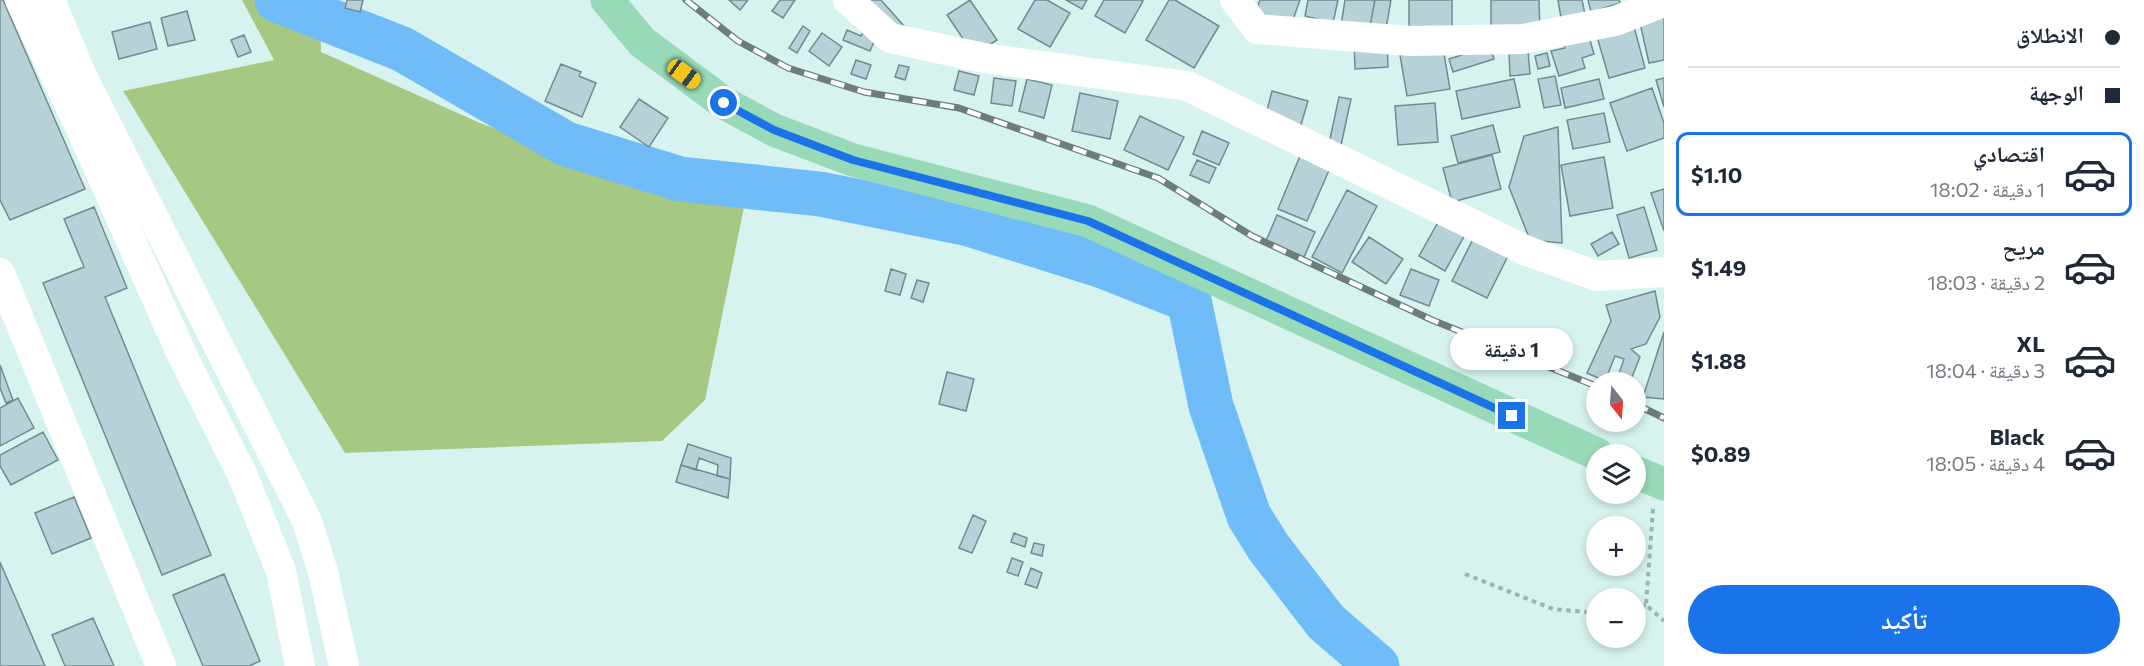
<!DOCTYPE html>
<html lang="ar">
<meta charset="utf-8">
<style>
:root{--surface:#fff;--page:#f2f2f3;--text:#1f2937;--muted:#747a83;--line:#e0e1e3;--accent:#1a73e8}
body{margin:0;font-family:Commissioner,"Noto Naskh Arabic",sans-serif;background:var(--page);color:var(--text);direction:rtl;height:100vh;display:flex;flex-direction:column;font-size:22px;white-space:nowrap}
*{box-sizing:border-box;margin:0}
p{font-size:20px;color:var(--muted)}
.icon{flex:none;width:33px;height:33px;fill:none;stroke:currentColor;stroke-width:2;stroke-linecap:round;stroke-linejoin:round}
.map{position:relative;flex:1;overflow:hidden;direction:ltr}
.drawer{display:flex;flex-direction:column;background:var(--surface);width:480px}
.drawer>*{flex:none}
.guide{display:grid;align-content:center;height:132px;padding:0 24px;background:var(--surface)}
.needle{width:39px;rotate:163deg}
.buttons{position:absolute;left:1586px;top:372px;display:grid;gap:12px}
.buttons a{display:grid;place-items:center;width:60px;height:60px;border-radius:50%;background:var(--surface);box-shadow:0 3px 9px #0003;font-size:30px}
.end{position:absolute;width:27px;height:27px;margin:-14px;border:8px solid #1a73e8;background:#fff;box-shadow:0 0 0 3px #fff}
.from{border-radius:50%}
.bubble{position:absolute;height:42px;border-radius:21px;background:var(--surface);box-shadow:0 3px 9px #0003;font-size:20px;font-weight:700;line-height:42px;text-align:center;direction:rtl}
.car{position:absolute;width:18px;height:36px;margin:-18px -9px;border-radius:8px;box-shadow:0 0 4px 2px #0007;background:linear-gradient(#f5c518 24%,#345 0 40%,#f5c518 0 76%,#345 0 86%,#f5c518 0)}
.guide b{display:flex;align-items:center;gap:21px;height:57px;font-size:22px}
.guide b+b{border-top:2px solid var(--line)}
.guide i{width:15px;height:15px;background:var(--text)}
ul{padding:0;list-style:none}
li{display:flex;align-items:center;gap:18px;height:84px;margin:0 12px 9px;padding:0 12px;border:3px solid transparent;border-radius:12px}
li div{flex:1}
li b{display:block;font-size:22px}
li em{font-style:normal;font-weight:700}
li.on{border-color:var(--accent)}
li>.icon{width:54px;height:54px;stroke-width:1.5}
.button{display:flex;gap:12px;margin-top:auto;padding:12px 24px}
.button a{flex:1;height:69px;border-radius:36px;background:var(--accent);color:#fff;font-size:24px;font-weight:700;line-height:69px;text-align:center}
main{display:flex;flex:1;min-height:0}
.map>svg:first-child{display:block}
</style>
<main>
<section class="drawer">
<div class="guide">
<b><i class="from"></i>الانطلاق</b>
<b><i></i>الوجهة</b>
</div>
<ul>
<li class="on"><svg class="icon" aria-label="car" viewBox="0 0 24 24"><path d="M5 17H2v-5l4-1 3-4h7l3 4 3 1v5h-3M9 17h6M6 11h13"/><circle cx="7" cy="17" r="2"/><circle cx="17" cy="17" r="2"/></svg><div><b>اقتصادي</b><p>1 دقيقة · 18:02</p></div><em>$1.10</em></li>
<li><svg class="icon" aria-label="car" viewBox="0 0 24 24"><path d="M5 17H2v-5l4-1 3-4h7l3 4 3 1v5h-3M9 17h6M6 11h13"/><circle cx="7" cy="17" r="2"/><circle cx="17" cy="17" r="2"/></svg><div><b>مريح</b><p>2 دقيقة · 18:03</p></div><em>$1.49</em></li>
<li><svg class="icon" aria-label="car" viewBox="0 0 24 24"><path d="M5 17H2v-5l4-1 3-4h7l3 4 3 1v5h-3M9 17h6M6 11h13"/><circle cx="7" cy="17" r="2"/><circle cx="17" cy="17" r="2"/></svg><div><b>XL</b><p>3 دقيقة · 18:04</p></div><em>$1.88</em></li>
<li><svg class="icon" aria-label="car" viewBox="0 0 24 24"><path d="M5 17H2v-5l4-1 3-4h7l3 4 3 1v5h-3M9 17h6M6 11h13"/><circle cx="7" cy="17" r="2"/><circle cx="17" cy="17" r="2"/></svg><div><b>Black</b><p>4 دقيقة · 18:05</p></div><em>$0.89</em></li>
</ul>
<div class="button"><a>تأكيد</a></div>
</section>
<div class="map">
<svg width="1664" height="666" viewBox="0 0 1664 666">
<rect width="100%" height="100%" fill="#d7f3ef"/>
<path fill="#a7c883" d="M242 0H320L321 52 480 123 664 191 746 197 705 400 662 441 345 453 123 91 274 60Z"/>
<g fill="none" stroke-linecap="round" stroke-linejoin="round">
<path stroke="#6fbcf9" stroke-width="45" d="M277 0 402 49 566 144 680 179 820 194 969 224 1103 266 1189 300 1211 406 1249 516 1269 548 1326 622 1377 666"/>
</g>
<path fill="#b7d1d8" stroke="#728a90" stroke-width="1.5" d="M0 0H3L85 189 10 220 0 200Z
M347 0H363L360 12 345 8Z
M729 0H748L740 10Z
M780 0H795L783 18 772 11Z
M859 0H881L904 26 892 36Z
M970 0 997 40 974 55 947 15Z
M1035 0H1047L1070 13 1050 47 1018 29Z
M1066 0H1087L1082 9Z
M1104 0H1141L1143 1 1125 33 1095 16Z
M1169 0H1175L1219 26 1194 68 1146 40Z
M1260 0H1300L1290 28 1254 15Z
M1308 0H1338L1333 23 1305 16Z
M1345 0H1375L1369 31 1341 26Z
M1375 0H1391L1385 34 1369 31Z
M1409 0H1452V32H1409Z
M1491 0H1539L1540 33 1491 34Z
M1558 0H1582L1585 14 1561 18Z
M1588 0H1619L1620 3 1591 12Z
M187 11 195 40 168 46 161 18Z
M1664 17V60L1649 63 1640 23Z
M150 22 157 49 119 59 112 32Z
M1633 23 1645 68 1609 78 1596 33Z
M803 26 810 31 797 53 789 48Z
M865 28 878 33 870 51 843 40 847 30 861 36Z
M1587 30 1594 54 1582 58 1585 68 1559 76 1551 51 1565 48 1562 37Z
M822 33 842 47 829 66 809 51Z
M244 35 251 52 238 57 231 40Z
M1387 41 1388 67 1355 69 1354 43Z
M1490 46 1494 59 1453 72 1449 59Z
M1443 48 1450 89 1407 96 1400 55Z
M1528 51 1530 74 1510 76 1509 52Z
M1547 53 1550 66 1538 69 1535 56Z
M856 60 871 65 866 79 851 74Z
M561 64 581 72 579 76 596 83 582 117 545 101Z
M899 65 909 67 905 80 895 77Z
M959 71 979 76 974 95 954 90Z
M1555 76 1561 105 1544 108 1538 79Z
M994 78 1016 81 1012 106 991 103Z
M1664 78V107L1656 80Z
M1027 79 1052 85 1044 118 1019 111Z
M1514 79 1520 107 1462 119 1456 91Z
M1599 79 1604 99 1565 108 1561 88Z
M1652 88 1664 123V138L1627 151 1610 103Z
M1272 91 1308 101 1300 128 1265 118Z
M1080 93 1118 101 1110 139 1072 131Z
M1339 97 1351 99 1340 150 1328 148Z
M639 99 668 118 649 147 620 127Z
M1435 103 1438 142 1398 145 1395 106Z
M1604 113 1610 142 1573 149 1567 120Z
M1140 116 1184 137 1168 170 1124 150Z
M1493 125 1500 152 1458 163 1451 136Z
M1558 127 1562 243 1530 240 1509 187 1524 136Z
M1202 131 1229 143 1219 165 1193 154Z
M1492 155 1501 189 1452 202 1443 168Z
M1300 156 1330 168 1307 221 1278 209Z
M1604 157 1613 208 1570 216 1561 165Z
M1197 160 1216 168 1209 183 1190 175Z
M1664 189V231L1651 193Z
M1347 190 1377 206 1342 273 1312 257Z
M94 207 127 288 105 297 211 555 162 575 43 283 84 267 64 219Z
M1644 207 1657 250 1629 258 1617 215Z
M1277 215 1315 232 1304 257 1266 241Z
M1441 217 1467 231 1445 271 1419 256Z
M1612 232 1619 244 1598 256 1591 244Z
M1475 235 1510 252 1487 298 1452 281Z
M1369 237 1403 259 1386 284 1352 262Z
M891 269 906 274 900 295 885 291Z
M1411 269 1439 280 1429 306 1400 295Z
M917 280 929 283 923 302 911 298Z
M1655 291 1660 317 1646 344 1631 349 1640 357 1630 382H1616L1624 359 1615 356 1605 381 1587 373 1611 321 1606 305Z
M1664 332V399L1643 397Z
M0 365 13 400 6 403 0 388Z
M947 372 974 379 966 411 939 404Z
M18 398 34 428 0 446V408Z
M43 432 58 460 11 485 0 466V455Z
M688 444 731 458 730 479 717 476 718 465 699 458 696 470 681 465Z
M681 465 730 479 728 498 676 482Z
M74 497 91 538 52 554 35 513Z
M973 515 986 521 972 553 959 548Z
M1014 533 1027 538 1025 547 1011 542Z
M1034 543 1044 545 1042 556 1031 553Z
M1012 558 1023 562 1018 576 1007 572Z
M0 562 45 666H0Z
M1031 568 1042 573 1037 588 1025 584Z
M224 574 260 661 249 666H203L173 595Z
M93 618 114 666H65L52 635Z"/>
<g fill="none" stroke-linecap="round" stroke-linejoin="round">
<path stroke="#9db3b0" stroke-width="4" stroke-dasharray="4.5 4.5" stroke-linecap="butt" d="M1653 509 1646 605 1664 621
M1465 574 1553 609 1596 613
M1635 607 1646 605"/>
<path stroke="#fff" stroke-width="30" d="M20 0 81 129 184 359 243 476 281 571 300 666
M50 0 81 74 307 521 323 572 344 666
M848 0 890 38 984 58 1187 86 1527 251 1597 276 1664 272
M1235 0 1257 29 1410 41 1523 39 1615 21 1664 2
M0 273 161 666"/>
<path stroke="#98d9b7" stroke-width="33" d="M607 0 642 42 724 103 774 130 853 160 1088 221 1597 454
M1635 472 1664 484"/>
<g stroke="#6c7d7b" stroke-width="7">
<path id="rail" d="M686 0 738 41 788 68 864 92 959 108 1158 178 1252 236 1432 320 1596 386
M1635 404 1664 418"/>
</g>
<use href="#rail" stroke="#fff" stroke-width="4.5" stroke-dasharray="14" stroke-linecap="butt"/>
</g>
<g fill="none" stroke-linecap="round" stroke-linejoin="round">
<path stroke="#1a73e8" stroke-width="8" d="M724 103 774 130 853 160 1088 221 1512 416"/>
</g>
</svg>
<div class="buttons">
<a><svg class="needle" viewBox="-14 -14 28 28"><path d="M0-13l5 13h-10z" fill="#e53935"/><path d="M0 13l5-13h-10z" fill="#747a83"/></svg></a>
<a><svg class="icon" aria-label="layers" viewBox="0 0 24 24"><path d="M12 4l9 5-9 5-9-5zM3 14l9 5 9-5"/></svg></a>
<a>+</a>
<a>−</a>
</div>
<i class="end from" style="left:724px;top:103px"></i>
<i class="end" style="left:1512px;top:416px"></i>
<div class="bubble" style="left:1450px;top:328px;width:123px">1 دقيقة</div>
<i class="car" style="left:684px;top:74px;rotate:126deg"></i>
</div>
</main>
